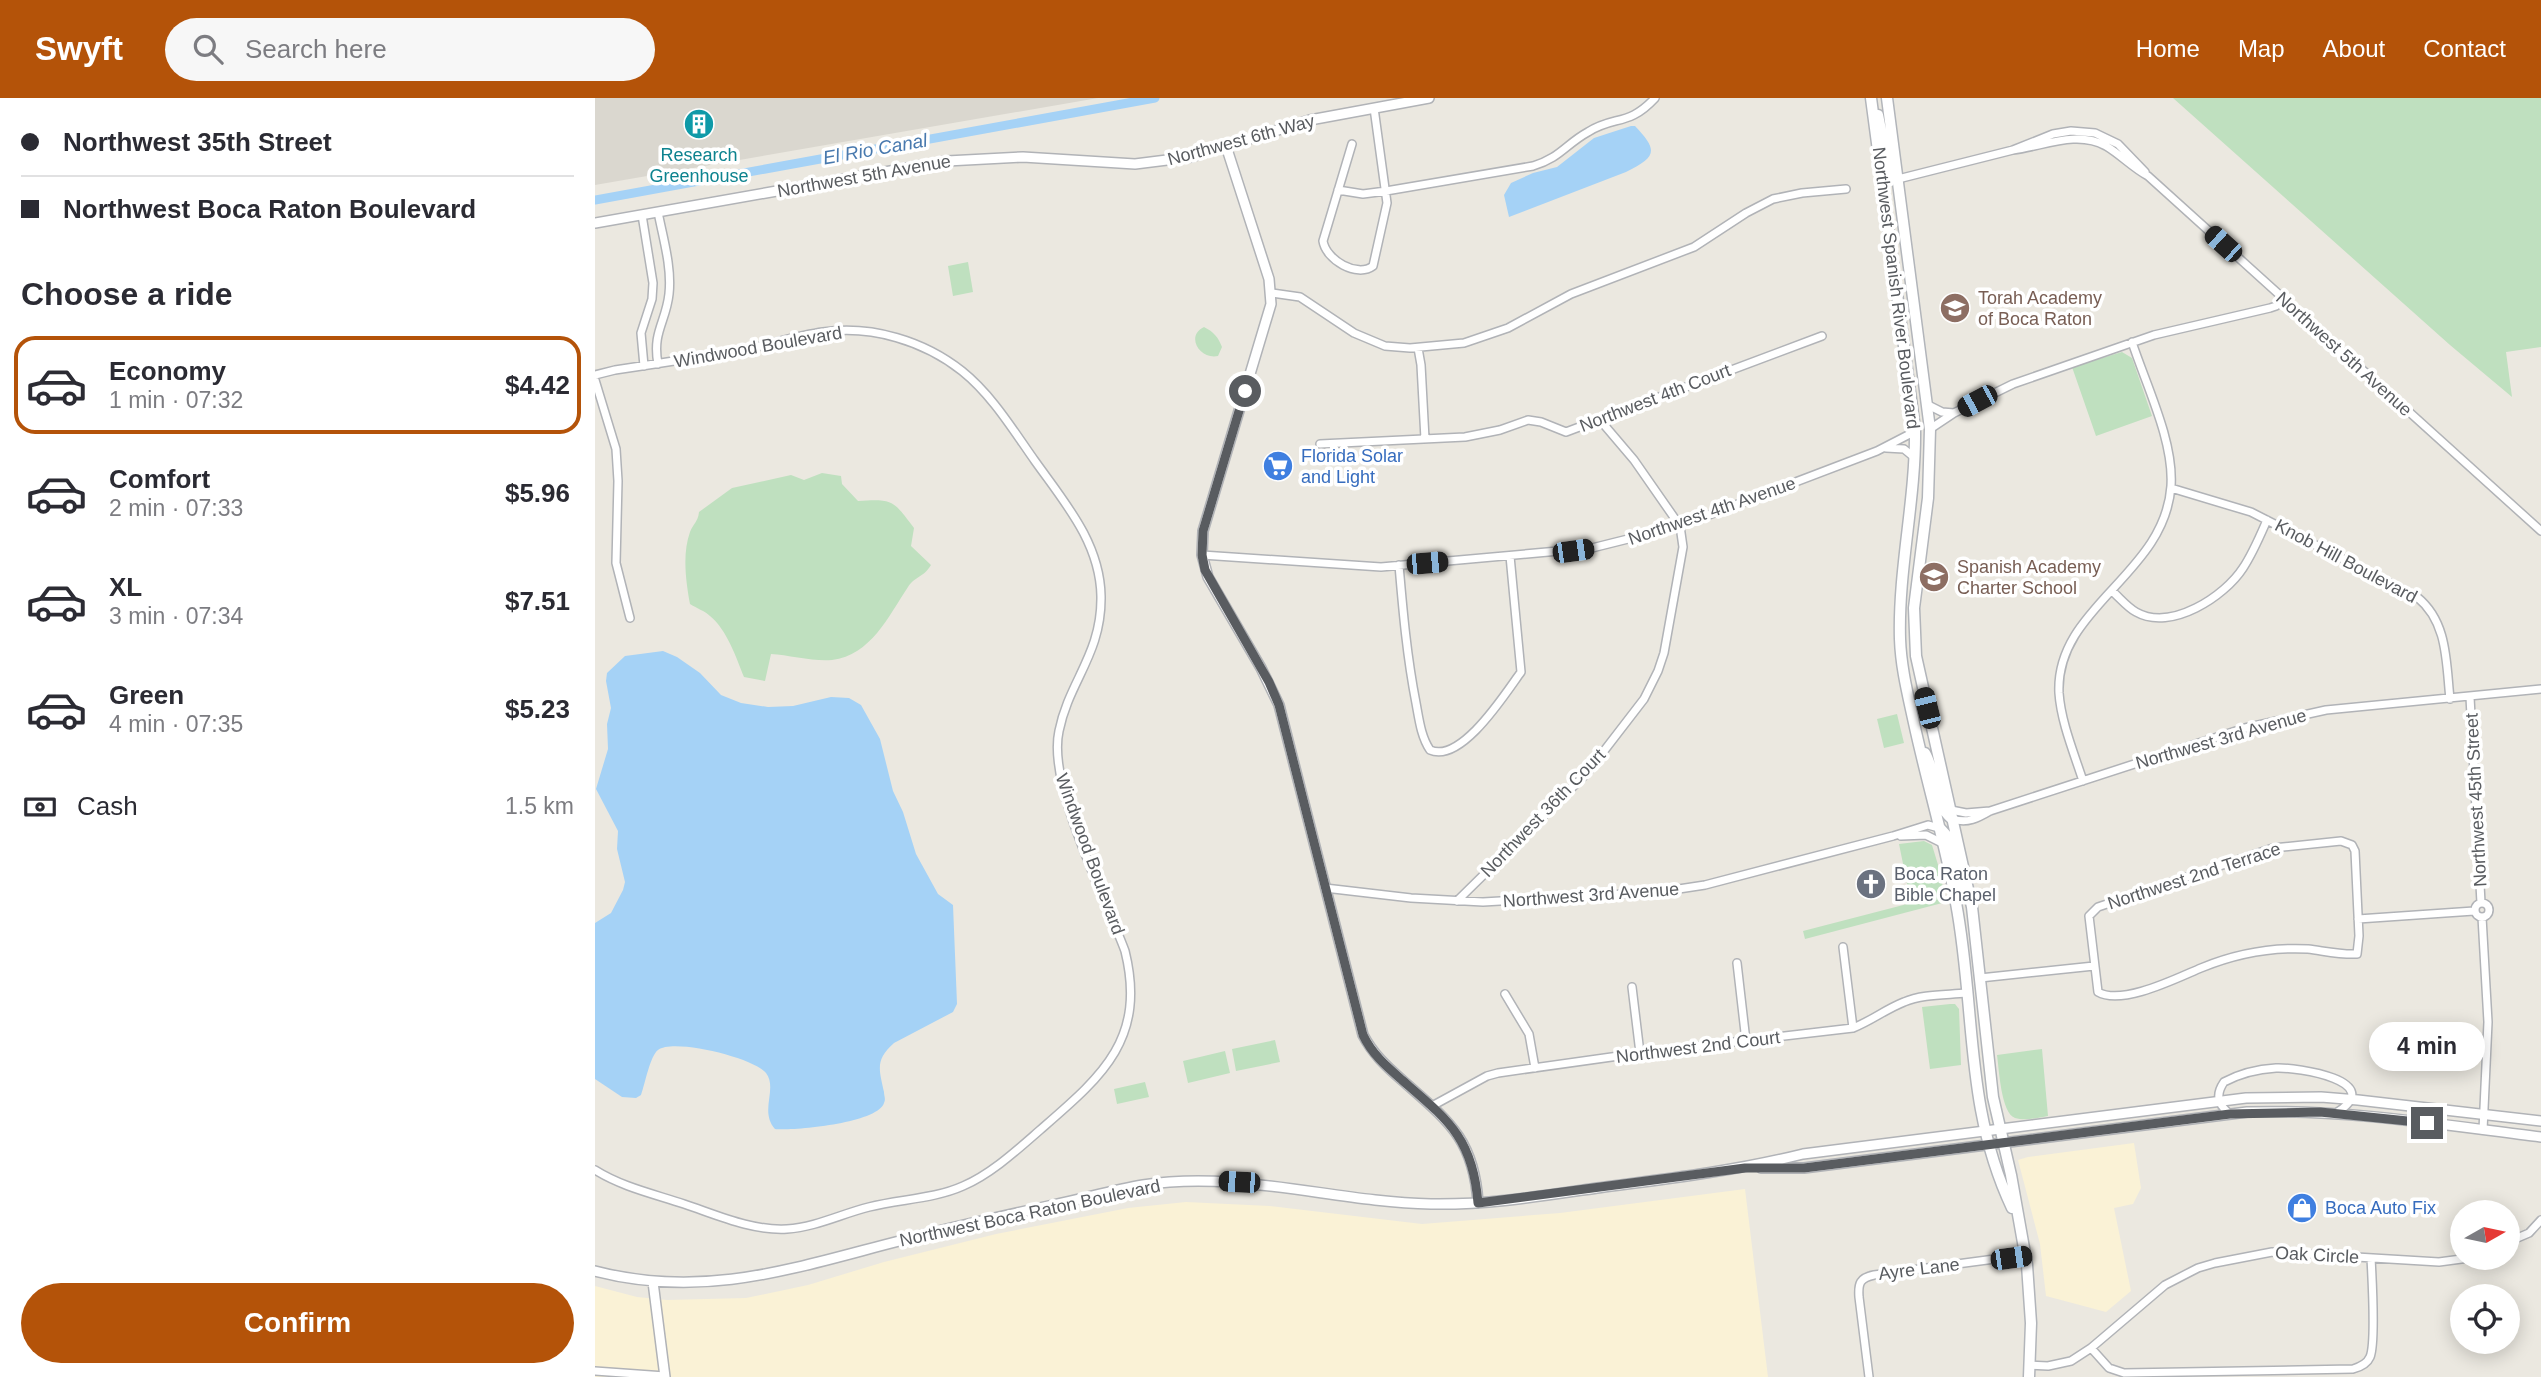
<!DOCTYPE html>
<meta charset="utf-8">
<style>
:root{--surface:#fff;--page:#f7f7f7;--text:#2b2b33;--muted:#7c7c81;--line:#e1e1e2;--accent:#b45309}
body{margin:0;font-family:Helvetica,sans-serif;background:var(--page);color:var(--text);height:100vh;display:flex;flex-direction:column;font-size:26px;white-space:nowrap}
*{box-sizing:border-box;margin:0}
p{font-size:23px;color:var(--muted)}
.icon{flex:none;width:38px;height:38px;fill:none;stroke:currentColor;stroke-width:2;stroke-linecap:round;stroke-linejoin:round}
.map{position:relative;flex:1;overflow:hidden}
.side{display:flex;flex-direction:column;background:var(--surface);width:595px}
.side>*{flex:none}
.hud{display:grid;align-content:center;height:154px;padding:0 21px;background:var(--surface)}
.needle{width:46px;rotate:81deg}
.controls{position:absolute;left:1855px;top:1102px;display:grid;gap:14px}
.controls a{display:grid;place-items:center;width:70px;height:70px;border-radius:50%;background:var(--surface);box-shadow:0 4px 18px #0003;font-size:35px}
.end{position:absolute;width:32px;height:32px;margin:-16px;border:9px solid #595c60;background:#fff;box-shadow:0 0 0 4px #fff}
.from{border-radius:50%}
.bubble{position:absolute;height:49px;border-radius:24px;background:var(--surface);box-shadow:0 4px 18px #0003;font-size:23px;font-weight:800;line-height:49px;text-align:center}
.car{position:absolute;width:21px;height:42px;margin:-21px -10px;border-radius:9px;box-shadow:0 0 5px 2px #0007;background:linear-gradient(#222 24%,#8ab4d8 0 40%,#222 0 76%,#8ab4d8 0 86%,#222 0)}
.hud b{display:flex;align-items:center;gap:24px;height:66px;font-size:26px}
.hud b+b{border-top:2px solid var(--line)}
.hud i{width:18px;height:18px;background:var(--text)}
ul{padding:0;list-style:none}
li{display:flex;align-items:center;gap:21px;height:98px;margin:0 14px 10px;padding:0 7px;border:4px solid transparent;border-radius:21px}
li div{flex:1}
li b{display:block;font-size:26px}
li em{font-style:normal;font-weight:800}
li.active{border-color:var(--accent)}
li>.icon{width:63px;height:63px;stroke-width:1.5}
h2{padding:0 21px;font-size:32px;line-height:84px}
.pay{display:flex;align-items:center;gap:18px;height:77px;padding:0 21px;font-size:26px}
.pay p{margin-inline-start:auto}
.action{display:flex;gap:14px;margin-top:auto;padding:14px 21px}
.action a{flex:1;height:80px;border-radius:42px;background:var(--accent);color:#fff;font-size:28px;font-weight:800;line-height:80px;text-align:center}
header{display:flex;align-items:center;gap:42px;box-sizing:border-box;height:98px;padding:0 35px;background:var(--accent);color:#fff}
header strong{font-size:33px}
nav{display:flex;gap:38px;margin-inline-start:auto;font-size:24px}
.search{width:490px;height:63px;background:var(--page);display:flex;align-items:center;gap:18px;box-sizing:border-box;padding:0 24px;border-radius:38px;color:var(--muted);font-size:26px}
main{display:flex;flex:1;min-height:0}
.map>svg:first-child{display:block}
</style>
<header>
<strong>Swyft</strong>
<div class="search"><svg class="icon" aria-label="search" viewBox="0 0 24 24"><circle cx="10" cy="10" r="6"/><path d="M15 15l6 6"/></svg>Search here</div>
<nav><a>Home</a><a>Map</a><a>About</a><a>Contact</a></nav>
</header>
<main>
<section class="side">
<div class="hud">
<b><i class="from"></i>Northwest 35th Street</b>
<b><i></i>Northwest Boca Raton Boulevard</b>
</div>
<h2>Choose a ride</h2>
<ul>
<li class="active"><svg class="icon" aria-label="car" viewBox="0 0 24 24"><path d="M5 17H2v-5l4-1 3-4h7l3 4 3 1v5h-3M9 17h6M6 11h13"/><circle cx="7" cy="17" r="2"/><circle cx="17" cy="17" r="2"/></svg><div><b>Economy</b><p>1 min · 07:32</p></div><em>$4.42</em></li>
<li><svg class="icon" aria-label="car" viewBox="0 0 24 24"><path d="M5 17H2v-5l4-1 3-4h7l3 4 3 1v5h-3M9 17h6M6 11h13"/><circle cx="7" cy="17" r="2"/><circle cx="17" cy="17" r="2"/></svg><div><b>Comfort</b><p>2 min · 07:33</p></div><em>$5.96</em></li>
<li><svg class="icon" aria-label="car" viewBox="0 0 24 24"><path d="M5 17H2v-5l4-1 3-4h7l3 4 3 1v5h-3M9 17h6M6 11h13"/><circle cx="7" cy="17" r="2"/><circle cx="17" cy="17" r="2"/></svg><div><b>XL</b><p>3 min · 07:34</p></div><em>$7.51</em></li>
<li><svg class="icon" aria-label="car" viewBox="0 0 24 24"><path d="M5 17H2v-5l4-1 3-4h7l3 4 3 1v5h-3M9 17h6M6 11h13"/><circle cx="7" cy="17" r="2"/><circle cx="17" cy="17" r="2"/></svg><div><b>Green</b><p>4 min · 07:35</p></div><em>$5.23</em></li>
</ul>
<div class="pay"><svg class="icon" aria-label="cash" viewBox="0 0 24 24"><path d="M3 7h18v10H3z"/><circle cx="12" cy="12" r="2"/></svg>Cash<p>1.5 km</p></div>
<div class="action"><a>Confirm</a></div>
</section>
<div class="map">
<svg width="1946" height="1279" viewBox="0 0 1946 1279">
<rect width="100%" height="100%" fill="#ebe8e0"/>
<path fill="#faf2d6" d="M1539 1045 1546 1090 1538 1106 1519 1110 1536 1193 1511 1214 1451 1198 1445 1146 1423 1062 1433 1059Z
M1150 1091 1173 1279H0V1188L42 1199 72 1202 151 1200 213 1187 289 1164 401 1136 533 1110 591 1104 675 1108 827 1126 965 1115Z"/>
<path fill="#dad7cf" d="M0 0H503L0 87Z"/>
<path fill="#bfe0bf" d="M1578 0H1946V249L1911 254 1917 299 1855 247Z
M373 164 378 194 358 198 353 168Z
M609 229C619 234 623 239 627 249L623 258C605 262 590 238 609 229Z
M1527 254 1537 260 1557 318 1501 338 1477 269Z
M227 375 246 378 247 386 263 403C298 401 298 402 319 430L316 448 336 467C328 480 320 478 313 489 293 519 276 557 237 562 220 564 194 557 176 556L170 583 149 579C141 559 132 532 115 518 110 513 101 510 95 506 91 484 87 456 95 434 98 426 103 424 104 414L137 390 196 377 209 382Z
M1302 616 1309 645 1289 650 1282 621Z
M1329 743 1337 747 1344 770 1351 804 1210 841 1208 833 1316 805 1304 746Z
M1355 906H1360L1364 911 1366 967 1335 971 1327 909Z
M680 942 685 964 641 973 637 951Z
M1447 951 1453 1018C1443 1020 1430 1023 1420 1020 1406 1015 1404 971 1402 957Z
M630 953 635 975 593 985 588 963Z
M550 984 554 999 522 1006 519 991Z"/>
<path fill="#a5d2f6" d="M1036 28H1040C1064 53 1061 59 1031 74L914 119 909 97 916 85 938 75 962 69 999 40Z
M68 553 82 559 105 575 126 597 146 605 173 609 198 608 236 599 254 600 266 607 285 641 298 693 308 714 321 756 343 796 358 807 362 906 358 914 299 945C280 962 284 971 289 994 289 998 291 1001 289 1005 283 1025 199 1033 180 1031 164 1013 183 991 171 975 159 960 79 940 63 952 55 958 50 986 46 997L41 1000 27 999 0 981V825L16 815 28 792 30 784 22 751 23 733 1 691 13 651 12 626 16 610 11 583 12 575 30 558Z"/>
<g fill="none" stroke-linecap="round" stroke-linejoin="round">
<path stroke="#a5d2f6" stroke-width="9" d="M0 102 560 0"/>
<g stroke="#b1b3b7" stroke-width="10">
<path id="minor" d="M757 46 728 143C731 162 762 180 778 168L792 105 779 10
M1418 52C1449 48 1482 32 1511 48 1526 57 1538 70 1553 78L1946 433
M1303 81 1418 52 1458 36 1476 33 1500 35 1523 46 1550 74
M743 92 768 96 791 93 938 68C965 60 971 46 993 34 1020 17 1033 29 1060 0
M63 114C68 140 77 169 74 196 71 224 57 234 63 266
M47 117 58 185 57 201 46 235 49 268
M677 195 705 199 759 235 790 248 815 250 869 245 913 230 976 196 1099 149 1151 115 1178 101 1207 95 1251 91
M823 250 826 267 830 341
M0 277 20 272C67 265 114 258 161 249 183 244 206 237 228 234 277 227 329 243 367 273 397 297 418 332 440 363 470 405 505 445 506 498 507 556 474 583 464 633 452 687 510 799 530 853 552 942 506 979 445 1032 422 1052 396 1076 368 1088 339 1101 305 1101 274 1109 246 1116 221 1129 192 1131 157 1133 122 1117 89 1106 59 1096 27 1089 0 1072
M0 282 21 351 23 383 21 465 35 520
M1333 307 1347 314 1359 315
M1335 331 1359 315 1418 286 1559 237 1675 210 1681 208 1688 201
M725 346 870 339 905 332 933 322 946 324 971 334 1227 238
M1291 350 1309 351 1320 360
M1576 390 1656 414 1822 499C1853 524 1851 564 1855 601
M607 457 786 469 997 450 1085 428 1282 353 1313 337 1320 331
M804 467C808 514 812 559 821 605 824 621 826 639 835 652 866 666 910 596 926 574L915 458
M1517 493C1525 500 1532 509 1541 514 1576 534 1630 498 1648 470 1658 455 1665 438 1672 422
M1875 599 1886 805
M1488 683C1479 655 1466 624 1464 595 1460 509 1570 477 1576 388 1579 343 1551 287 1537 244
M1356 712 1371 715 1395 713
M1358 721C1372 726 1383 720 1395 713L1650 630 1731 612 1946 591
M1306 738 1331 737 1347 745
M1746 743 1757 747 1760 753 1764 838 1762 856C1746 857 1729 853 1713 851 1676 849 1640 856 1606 870 1582 880 1527 908 1503 894L1494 818 1503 809 1678 750Z
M730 790 816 800 888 804 1064 794 1110 787 1298 738 1333 727 1344 730
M862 803 992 675 1049 601 1063 573 1069 555 1088 449 1085 428 1039 362 1005 322
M1880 812a7 7 0 1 1 14 0a7 7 0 1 1-14 0Z
M1887 819 1893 924 1888 1032
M1763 821 1879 813
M1248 849 1258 930
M1142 865 1151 943
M1385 880 1499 868
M1037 889 1045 955
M910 896 934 936 940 970
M837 1008 892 978 903 975 1045 955 1258 930C1276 923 1291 911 1309 904 1327 896 1351 897 1371 895
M1635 1016C1623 1007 1620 997 1629 984 1644 976 1664 971 1681 970 1702 969 1793 983 1741 1015
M1913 1144 1934 1135 1946 1122
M1496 1250 1514 1270 1529 1275 1758 1271C1765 1269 1772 1266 1775 1259 1781 1245 1777 1179 1776 1160
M1434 1267 1453 1268 1476 1263 1496 1250 1570 1187 1603 1170 1620 1165 1677 1154 1844 1164 1874 1160
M0 1273 70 1278
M1274 1279 1264 1199C1263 1185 1265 1180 1279 1177L1430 1157"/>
</g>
<g stroke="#b1b3b7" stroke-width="12">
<path id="tertiary" d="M631 48 674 181 676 206 608 433 607 457 613 479 666 570 684 607 768 937C778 956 791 968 807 982 852 1022 879 1040 883 1105
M0 125 352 63 428 59 540 66 596 59 715 22 834 0
M1166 1070H1209L1652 1014C1751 1011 1848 1027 1946 1039
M0 1173C111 1202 202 1169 308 1142 358 1129 408 1118 458 1107 488 1101 518 1092 548 1087 645 1072 740 1104 836 1106 892 1107 947 1098 1002 1090 1071 1081 1140 1073 1208 1056L1651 1000 1726 999 1763 1002 1946 1023
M58 1184 70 1279"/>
</g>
<g stroke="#b2b5ba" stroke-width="13">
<path id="secondary" d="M1276 0 1320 331C1321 401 1303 471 1305 541 1306 570 1313 597 1319 625 1332 685 1350 744 1361 805 1381 911 1369 1009 1417 1110
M1292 0 1335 331 1333 400 1319 510 1321 558 1377 809 1398 999 1416 1077 1432 1167 1436 1225 1434 1279
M1283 17 1294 71 1303 81
M1330 655C1342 675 1338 706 1357 721
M1345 730 1354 740 1367 787"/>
</g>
<use href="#minor" stroke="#fff" stroke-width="7"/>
<use href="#tertiary" stroke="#fff" stroke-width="9"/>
<use href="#secondary" stroke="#fff" stroke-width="10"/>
</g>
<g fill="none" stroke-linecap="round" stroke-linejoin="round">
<path stroke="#595c60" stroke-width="9" d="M650 293 608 433 607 457 610 472 674 584 684 607 768 937C777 956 791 968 807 982 853 1022 878 1040 883 1105L1150 1070H1209L1635 1016 1725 1014 1832 1025"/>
</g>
<defs>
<g id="building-disc" transform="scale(1.575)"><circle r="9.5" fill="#0f9aa8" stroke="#fff"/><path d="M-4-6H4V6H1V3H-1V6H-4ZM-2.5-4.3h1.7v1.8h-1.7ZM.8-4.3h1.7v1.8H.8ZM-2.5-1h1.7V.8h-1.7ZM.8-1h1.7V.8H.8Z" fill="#fff"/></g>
<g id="school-disc" transform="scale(1.575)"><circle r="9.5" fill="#8d6e63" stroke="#fff"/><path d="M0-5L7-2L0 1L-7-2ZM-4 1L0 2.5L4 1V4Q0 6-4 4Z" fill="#fff"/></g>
<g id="supermarket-disc" transform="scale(1.575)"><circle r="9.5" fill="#3f7fe0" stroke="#fff"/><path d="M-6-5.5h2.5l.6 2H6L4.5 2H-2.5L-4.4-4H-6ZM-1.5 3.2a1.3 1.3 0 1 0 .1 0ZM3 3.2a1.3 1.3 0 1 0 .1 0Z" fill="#fff"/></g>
<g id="church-disc" transform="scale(1.575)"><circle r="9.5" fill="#6b7280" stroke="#fff"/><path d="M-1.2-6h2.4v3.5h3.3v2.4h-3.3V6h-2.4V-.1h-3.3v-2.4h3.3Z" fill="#fff"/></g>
<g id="shop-disc" transform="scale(1.575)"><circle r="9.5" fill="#3f7fe0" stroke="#fff"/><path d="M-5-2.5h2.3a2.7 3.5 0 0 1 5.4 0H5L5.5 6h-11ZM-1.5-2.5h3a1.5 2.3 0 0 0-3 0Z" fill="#fff"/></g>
</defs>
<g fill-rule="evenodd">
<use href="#building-disc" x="104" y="26"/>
<use href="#school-disc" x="1360" y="210"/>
<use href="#supermarket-disc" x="683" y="368"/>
<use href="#school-disc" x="1339" y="479"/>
<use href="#church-disc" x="1276" y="786"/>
<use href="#shop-disc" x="1707" y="1110"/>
</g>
<g text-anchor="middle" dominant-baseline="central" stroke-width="7" stroke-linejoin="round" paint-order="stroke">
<g font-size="18" fill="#595c60" stroke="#fff">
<text transform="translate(646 42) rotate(-15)">Northwest 6th Way</text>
<text transform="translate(269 78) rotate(-10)">Northwest 5th Avenue</text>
<text transform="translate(1301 190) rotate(83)">Northwest Spanish River Boulevard</text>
<text transform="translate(163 249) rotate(-10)">Windwood Boulevard</text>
<text transform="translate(1749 256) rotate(42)">Northwest 5th Avenue</text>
<text transform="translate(1060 300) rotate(-21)">Northwest 4th Court</text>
<text transform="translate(1117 413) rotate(-19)">Northwest 4th Avenue</text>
<text transform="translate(1751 463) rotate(28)">Knob Hill Boulevard</text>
<text transform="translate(1626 641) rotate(-16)">Northwest 3rd Avenue</text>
<text transform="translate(1881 702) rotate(-93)">Northwest 45th Street</text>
<text transform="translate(948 715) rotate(-46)">Northwest 36th Court</text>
<text transform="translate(495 756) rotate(70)">Windwood Boulevard</text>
<text transform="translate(1599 778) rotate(-18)">Northwest 2nd Terrace</text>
<text transform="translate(996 797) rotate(-4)">Northwest 3rd Avenue</text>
<text transform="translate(1103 949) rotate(-7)">Northwest 2nd Court</text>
<text transform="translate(435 1115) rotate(-12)">Northwest Boca Raton Boulevard</text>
<text transform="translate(1722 1157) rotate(3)">Oak Circle</text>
<text transform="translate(1324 1171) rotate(-7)">Ayre Lane</text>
</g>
<g font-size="18" fill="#0d838f" stroke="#fff">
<text x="104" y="57">Research<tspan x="104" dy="21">Greenhouse</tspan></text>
</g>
<g font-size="18" fill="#785e54" stroke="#fff" text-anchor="start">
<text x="1383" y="200">Torah Academy<tspan x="1383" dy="21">of Boca Raton</tspan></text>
<text x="1362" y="469">Spanish Academy<tspan x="1362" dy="21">Charter School</tspan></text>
</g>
<g font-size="18" fill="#366cbe" stroke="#fff" text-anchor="start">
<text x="706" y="358">Florida Solar<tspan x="706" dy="21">and Light</tspan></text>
<text x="1730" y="1110">Boca Auto Fix</text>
</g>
<g font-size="18" fill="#5b616d" stroke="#fff" text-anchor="start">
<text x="1299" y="776">Boca Raton<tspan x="1299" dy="21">Bible Chapel</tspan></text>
</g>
<g font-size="19" font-style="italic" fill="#4879ae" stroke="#fff">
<text transform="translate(280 51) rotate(-10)">El Rio Canal</text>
</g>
</g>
</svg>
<div class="controls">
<a><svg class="needle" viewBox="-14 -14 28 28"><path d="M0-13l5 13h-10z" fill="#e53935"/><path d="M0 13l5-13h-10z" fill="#7c7c81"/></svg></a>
<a><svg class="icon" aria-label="locate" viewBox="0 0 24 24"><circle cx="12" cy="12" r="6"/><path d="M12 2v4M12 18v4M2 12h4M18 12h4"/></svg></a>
</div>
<i class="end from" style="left:650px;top:293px"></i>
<i class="end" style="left:1832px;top:1025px"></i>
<div class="bubble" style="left:1774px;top:924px;width:116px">4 min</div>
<i class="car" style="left:1628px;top:146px;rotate:312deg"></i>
<i class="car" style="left:1382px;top:303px;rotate:242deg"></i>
<i class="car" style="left:978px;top:453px;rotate:82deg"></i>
<i class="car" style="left:832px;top:465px;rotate:85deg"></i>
<i class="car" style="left:1332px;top:610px;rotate:346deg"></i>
<i class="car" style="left:644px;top:1084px;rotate:273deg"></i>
<i class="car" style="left:1416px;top:1160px;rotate:82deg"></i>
</div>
</main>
